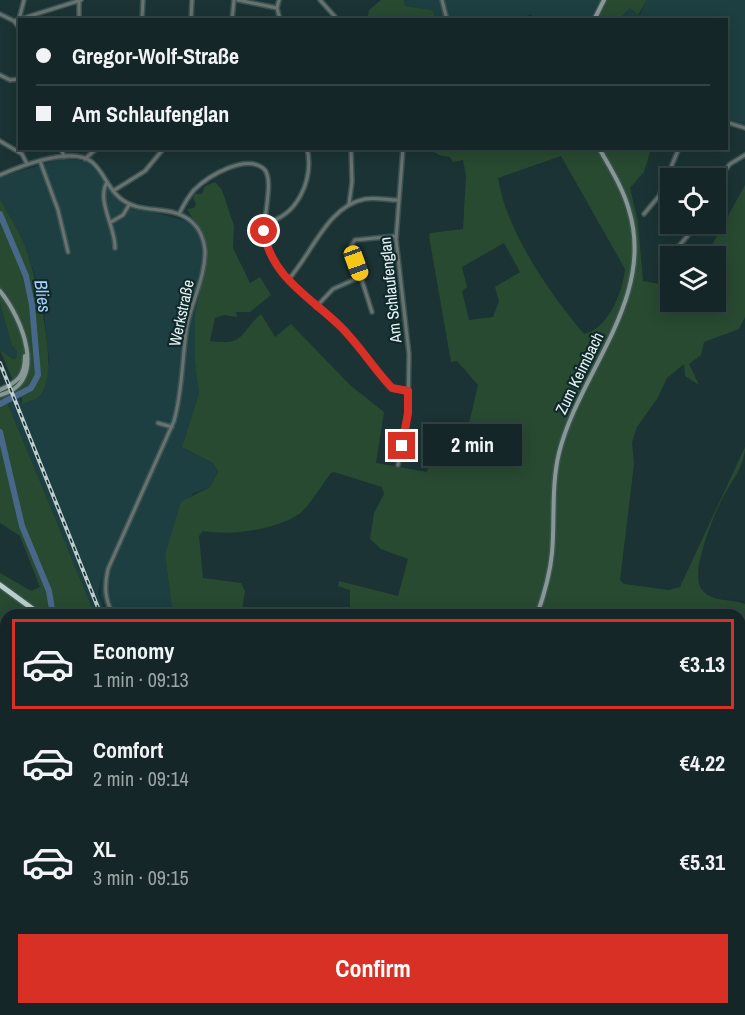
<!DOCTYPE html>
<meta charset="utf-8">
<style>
:root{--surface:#142627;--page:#1d2e2f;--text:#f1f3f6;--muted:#9da5a7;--line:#334344;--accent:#d93025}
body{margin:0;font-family:"Archivo Narrow",sans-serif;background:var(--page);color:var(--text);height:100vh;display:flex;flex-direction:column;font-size:22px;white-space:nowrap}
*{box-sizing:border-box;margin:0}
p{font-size:20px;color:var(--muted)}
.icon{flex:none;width:33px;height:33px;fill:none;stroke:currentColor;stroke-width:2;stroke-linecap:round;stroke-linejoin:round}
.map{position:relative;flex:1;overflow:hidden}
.panel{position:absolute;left:0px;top:609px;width:746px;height:406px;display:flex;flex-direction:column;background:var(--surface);border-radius:18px 18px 0 0;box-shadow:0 3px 15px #0003,0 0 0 2px var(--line)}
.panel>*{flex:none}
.banner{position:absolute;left:18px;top:18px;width:710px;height:132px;border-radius:0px;box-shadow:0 3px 15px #0003,0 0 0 2px var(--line);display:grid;align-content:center;height:132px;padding:0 18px;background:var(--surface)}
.fabs{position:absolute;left:660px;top:168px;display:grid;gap:12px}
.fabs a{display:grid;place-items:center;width:66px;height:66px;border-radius:0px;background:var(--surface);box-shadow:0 3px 15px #0003,0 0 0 2px var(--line);font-size:30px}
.end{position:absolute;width:27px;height:27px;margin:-14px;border:8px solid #d93025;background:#fff;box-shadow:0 0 0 3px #fff}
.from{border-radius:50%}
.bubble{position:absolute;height:42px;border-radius:0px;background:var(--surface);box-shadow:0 3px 15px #0003,0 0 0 2px var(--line);font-size:20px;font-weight:700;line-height:42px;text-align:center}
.car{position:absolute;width:18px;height:36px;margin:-18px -9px;border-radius:8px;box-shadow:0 0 4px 2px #0007;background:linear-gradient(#f5c518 24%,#345 0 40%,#f5c518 0 76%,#345 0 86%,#f5c518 0)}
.banner b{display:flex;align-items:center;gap:21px;height:57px;font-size:22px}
.banner b+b{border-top:2px solid var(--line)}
.banner i{width:15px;height:15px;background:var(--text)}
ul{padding:10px 0 0;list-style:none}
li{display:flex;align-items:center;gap:18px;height:90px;margin:0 12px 9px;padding:0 6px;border:3px solid transparent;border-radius:0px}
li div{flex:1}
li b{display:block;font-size:22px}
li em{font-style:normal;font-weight:700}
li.current{border-color:var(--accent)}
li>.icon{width:54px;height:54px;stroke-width:1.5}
.cta{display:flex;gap:12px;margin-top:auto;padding:12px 18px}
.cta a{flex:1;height:69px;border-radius:0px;background:var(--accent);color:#fff;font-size:24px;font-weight:700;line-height:69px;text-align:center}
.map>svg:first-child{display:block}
</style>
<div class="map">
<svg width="745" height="1015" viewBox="0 0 745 1015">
<rect width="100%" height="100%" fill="#1b3334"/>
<path fill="#1d3f41" d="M404 0H602L591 20 534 19 531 14 520 19H436L432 10 405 6Z
M647 0H745V124L726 119V20H620L630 8 638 15 640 14Z
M65 158 90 162 114 196 128 205 195 224 206 246 195 342 199 393 182 447 213 463 218 472 210 487 192 494 165 555 173 615H109L101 596 102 572 98 593 106 615H95L7 402 19 397 22 403 49 362 43 300 27 251 0 199V177Z
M0 303 12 346 17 349V358L13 359 0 350Z"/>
<path fill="#284a31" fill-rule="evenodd" d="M381 0H404L405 6 432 10 436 19H370L368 16 369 10Z
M602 0H647L638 15 630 8 620 19 591 20Z
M430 149H651L644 172 630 188 638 222 643 281 670 286V302H716V256H706L745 185V317L739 329 704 342 701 355 689 364 699 385 685 376 684 364 667 378 657 399 637 427 632 442 634 464 620 580 624 584 669 590 680 587 745 447C745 467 729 484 721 501 713 518 689 574 702 590 711 602 732 599 745 604V635L740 640V615L350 613V590L338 586 339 581 398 596 408 559 381 549 370 539 374 513 384 494 382 487 334 472 331 473C321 485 311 505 299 514 275 530 231 536 203 531L199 536 203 578 241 583 245 591 241 615H173L165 555 181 502 210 487 218 472 213 463 182 447 199 393 195 362V315L207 256 201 233 187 209 194 208 196 204 193 198 195 194H202L205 186 215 182 222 190 234 226 233 248 250 283 260 277 271 295 250 312H236L237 317 224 315 215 318 210 341C245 346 238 335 261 314L275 337 291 324 350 385 384 412 376 463 427 472 439 436 468 428 478 385 457 361 451 362 429 236 430 233 463 229 466 176 463 160 453 162 450 157 439 155ZM561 156 625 269C623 291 609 328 584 334 549 292 507 233 498 178ZM504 243 520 272 495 287 499 301 493 317 469 320 462 291 467 287 462 267Z
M0 199C9 216 21 234 27 252 36 279 62 375 39 396 35 400 27 402 22 404V398L19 397 7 402 95 615H6V733L0 727V573L31 591 40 587 20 536 0 523V388L13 381 0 350 13 359 17 358V350L12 346 0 303Z
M745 707V817L740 816V714Z
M0 812 6 818V886L0 890Z
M745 881V1015H642L644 1010H740V886Z
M339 1010H408L407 1015H342Z"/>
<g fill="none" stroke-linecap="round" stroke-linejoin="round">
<path stroke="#486789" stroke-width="6" d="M0 214 26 276 32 305 38 375 31 388 0 404
M0 432 22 526 49 591 53 615
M304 1010 307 1015"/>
<g stroke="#3b5253" stroke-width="6">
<path id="street" d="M238 0 277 8
M279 0 277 8 280 20
M320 0 338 20
M442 0 447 20
M79 1V20
M0 14 14 21 20 29
M19 19 24 0
M142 20 143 0
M191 20 192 0
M232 20 234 0
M14 21 81 0
M0 75 10 80 20 79
M726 122 745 128
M0 141 22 154 27 164
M61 148 64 157
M85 159 97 148
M40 161 58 210 68 252
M0 175C21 166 72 146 92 162 104 172 108 189 120 198 141 216 171 203 192 222 200 229 204 240 205 250 206 275 192 301 187 326 182 357 183 389 174 421L108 569C104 587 105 599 113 615
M107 182C96 201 116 228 115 248
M716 182 730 164 745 155
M113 191 145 171 164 148
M349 204 352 182 351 148
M179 214C183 206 188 197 194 190 208 176 245 154 263 168 277 179 259 225 266 244 282 285 313 299 342 328 360 347 375 369 392 388L408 391
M644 214 659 196 679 148
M111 222 123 215 129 205
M264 223C298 217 314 179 307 148
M677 248 698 224
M288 280C312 254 327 206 365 199 376 197 387 200 398 200
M316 307 333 289 360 277
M372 312 351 246 355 240 396 236
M158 423 172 427
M398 465 408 413 409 354 396 239 403 148
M0 901 6 897
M0 941 6 949
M0 988 6 982
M0 1006 8 1015
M52 1010 56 1015
M105 1010 110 1015
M495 1010 510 1015
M531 1015 534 1010
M574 1015 576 1010"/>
</g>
<g stroke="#3b5253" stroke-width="7">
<path id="secondary" d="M594 20 604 0
M0 291C22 318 49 383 0 395
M0 390C18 382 25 376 25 356
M537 615C544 595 550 575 552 553 555 520 551 486 559 453 579 372 656 299 629 210 623 188 610 168 599 148
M0 767 6 773
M188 1010 194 1015
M325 1015 334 1010
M446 1015 447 1010"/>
</g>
<g stroke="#3b5253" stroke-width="8">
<path id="highway" d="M0 585 41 615"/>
</g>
<use href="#street" stroke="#68726f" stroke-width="3"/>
<use href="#secondary" stroke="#889893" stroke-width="4"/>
<use href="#highway" stroke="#b7d0c9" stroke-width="5"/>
<g stroke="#bececf" stroke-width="4">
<path id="rail" d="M0 363 101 615
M334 1010 337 1015"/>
</g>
<use href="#rail" stroke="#11292a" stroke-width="1.5" stroke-dasharray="4.5" stroke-linecap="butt"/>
<g stroke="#3b5253" stroke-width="8" stroke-linecap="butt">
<path id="highway-bridge" d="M324 1010 327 1015"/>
</g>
<use href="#highway-bridge" stroke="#b7d0c9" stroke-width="5"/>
</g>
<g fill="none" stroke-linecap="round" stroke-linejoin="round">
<path stroke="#d93025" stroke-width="8" d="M264 231C270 277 312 298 341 327 360 346 374 369 392 388L408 391V413L402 446"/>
</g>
<g text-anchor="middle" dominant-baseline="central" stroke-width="4.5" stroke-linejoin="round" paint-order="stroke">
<g font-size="16" fill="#e6f4f5" stroke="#11292a">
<text transform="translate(390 290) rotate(-96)">Am Schlaufenglan</text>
<text transform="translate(181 313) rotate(-78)">Werkstraße</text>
<text transform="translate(579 373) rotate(-64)">Zum Keimbach</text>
</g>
<g font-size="18" font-style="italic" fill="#a7cffc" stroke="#11292a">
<text transform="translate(43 296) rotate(82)">Blies</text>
</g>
</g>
</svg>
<div class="fabs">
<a><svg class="icon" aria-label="locate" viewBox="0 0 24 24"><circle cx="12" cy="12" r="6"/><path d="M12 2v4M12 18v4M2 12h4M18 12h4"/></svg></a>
<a><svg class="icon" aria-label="layers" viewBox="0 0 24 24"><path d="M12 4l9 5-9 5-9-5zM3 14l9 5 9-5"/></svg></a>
</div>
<i class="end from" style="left:264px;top:231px"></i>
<i class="end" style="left:402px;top:446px"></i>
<div class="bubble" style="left:423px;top:424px;width:99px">2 min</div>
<i class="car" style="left:356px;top:263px;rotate:160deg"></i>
<div class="banner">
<b><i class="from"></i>Gregor-Wolf-Straße</b>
<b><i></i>Am Schlaufenglan</b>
</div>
<section class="panel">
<ul>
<li class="current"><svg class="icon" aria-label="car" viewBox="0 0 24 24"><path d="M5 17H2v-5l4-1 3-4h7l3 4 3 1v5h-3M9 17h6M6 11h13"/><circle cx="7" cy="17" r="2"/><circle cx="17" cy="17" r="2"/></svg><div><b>Economy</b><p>1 min · 09:13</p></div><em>€3.13</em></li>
<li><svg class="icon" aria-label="car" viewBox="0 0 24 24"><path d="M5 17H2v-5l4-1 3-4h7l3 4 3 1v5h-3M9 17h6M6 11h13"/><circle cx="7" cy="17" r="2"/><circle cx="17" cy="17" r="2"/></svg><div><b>Comfort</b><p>2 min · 09:14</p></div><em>€4.22</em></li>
<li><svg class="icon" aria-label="car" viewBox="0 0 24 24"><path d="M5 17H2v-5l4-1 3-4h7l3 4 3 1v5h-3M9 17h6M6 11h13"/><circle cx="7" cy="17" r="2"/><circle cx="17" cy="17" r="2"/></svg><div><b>XL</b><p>3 min · 09:15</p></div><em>€5.31</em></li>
</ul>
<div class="cta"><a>Confirm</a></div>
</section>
</div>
